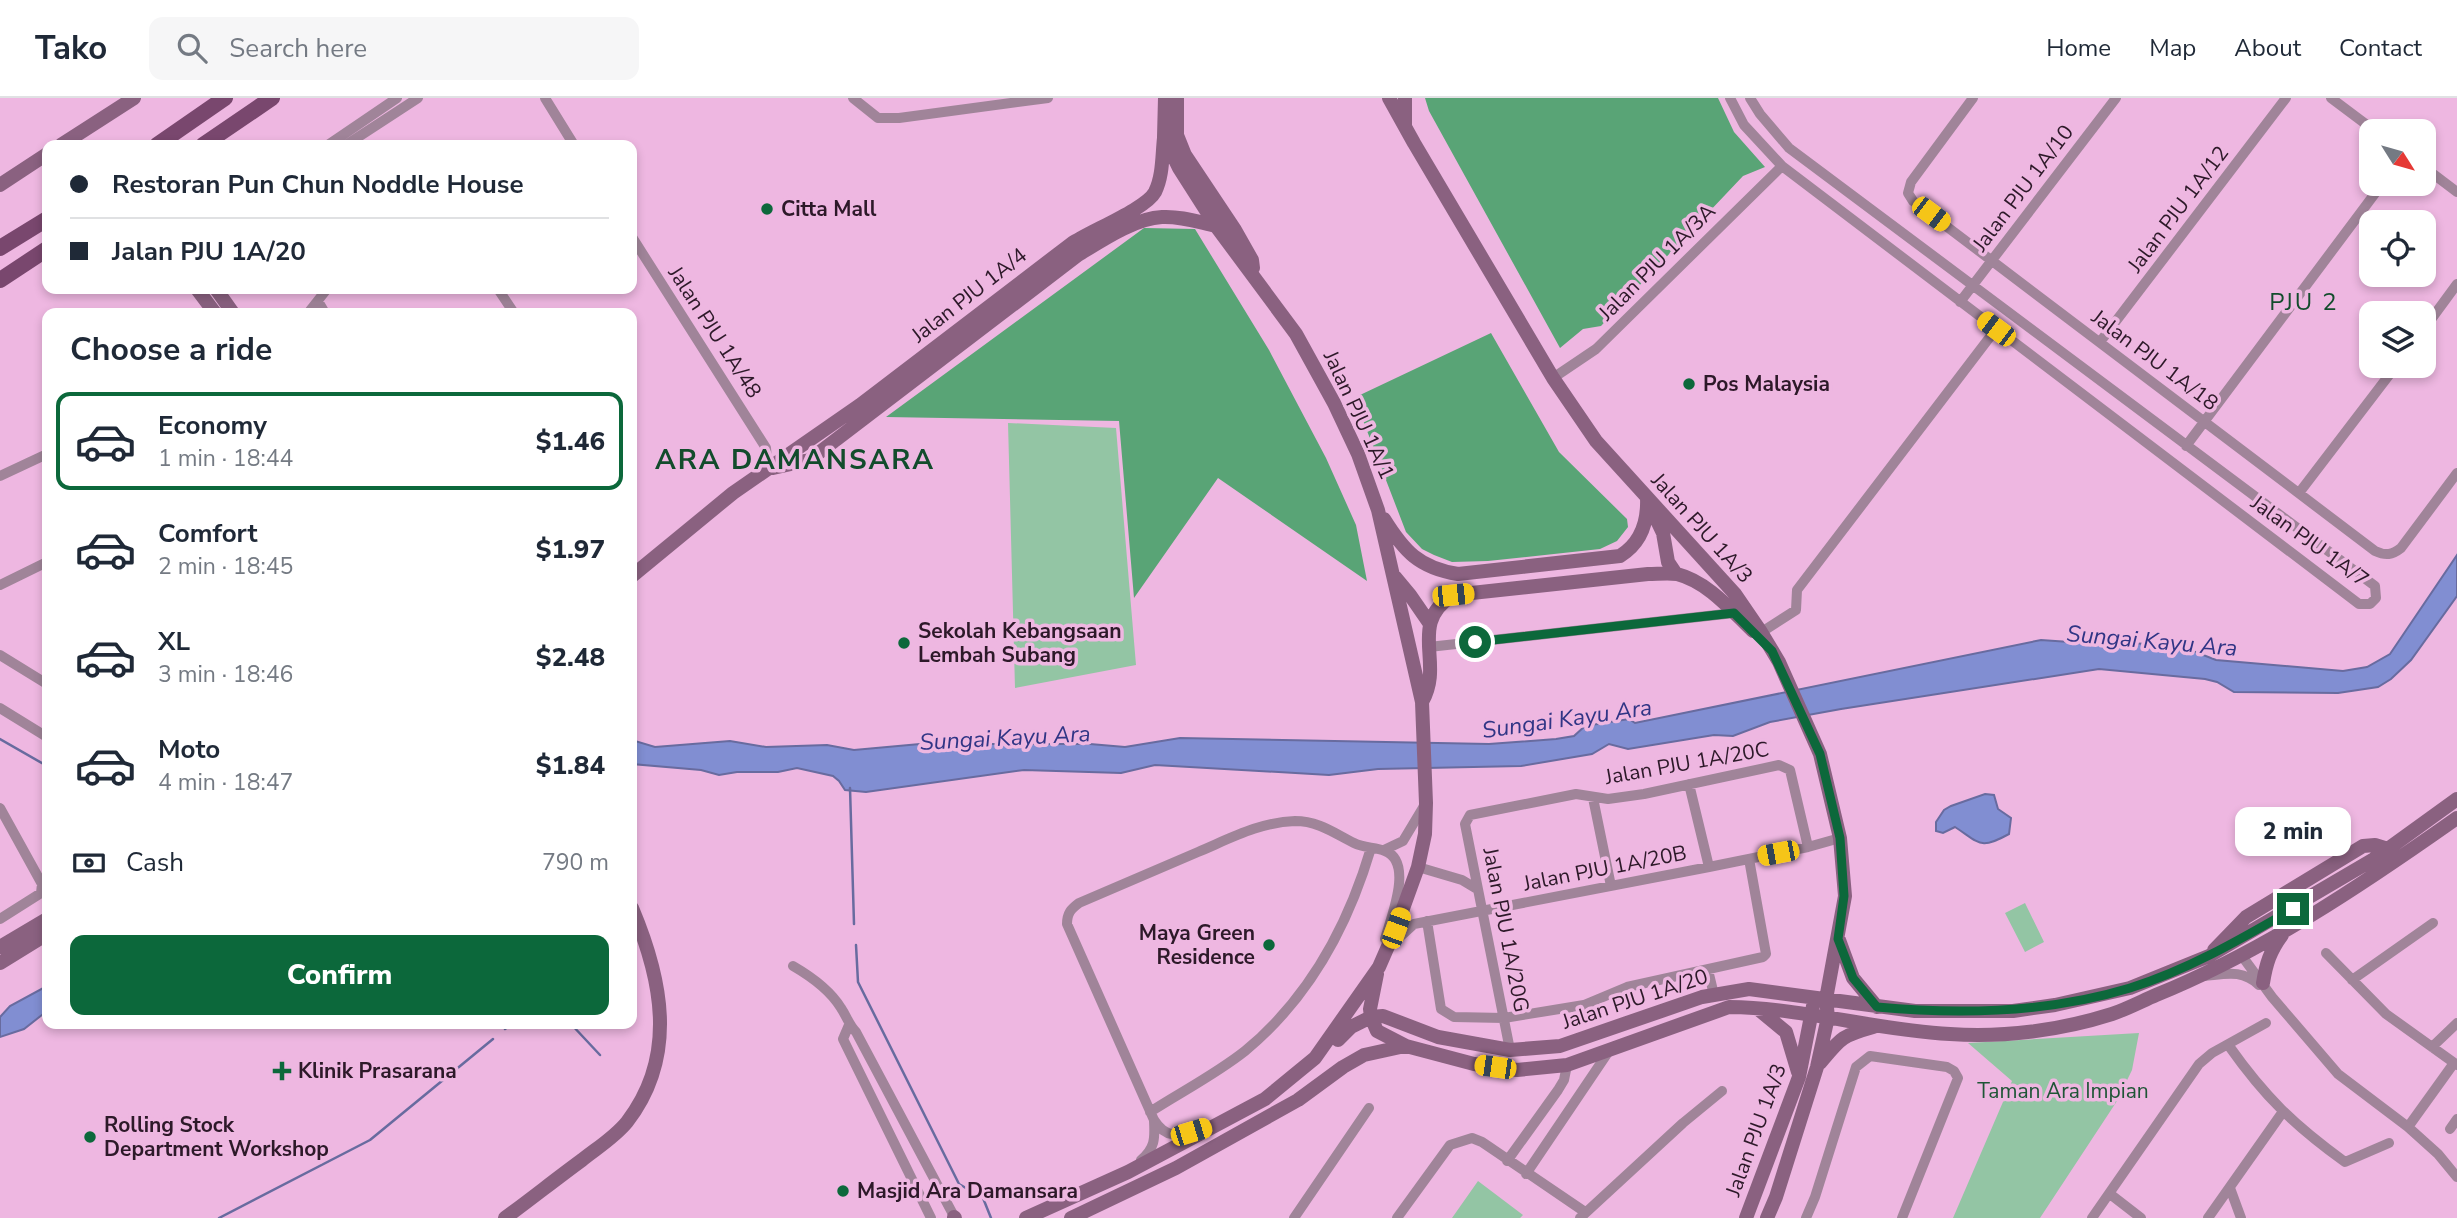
<!DOCTYPE html>
<meta charset="utf-8">
<style>
:root{--surface:#fff;--page:#f6f6f7;--text:#1f2937;--muted:#747a83;--line:#e0e1e3;--accent:#0c683b}
body{margin:0;font-family:"Nunito Sans",sans-serif;background:var(--page);color:var(--text);height:100vh;display:flex;flex-direction:column;font-size:26px;white-space:nowrap}
*{box-sizing:border-box;margin:0}
p{font-size:23px;color:var(--muted)}
.icon{flex:none;width:38px;height:38px;fill:none;stroke:currentColor;stroke-width:2;stroke-linecap:round;stroke-linejoin:round}
.map{position:relative;flex:1;overflow:hidden}
.drawer{position:absolute;left:42px;top:210px;width:595px;height:721px;display:flex;flex-direction:column;background:var(--surface);border-radius:14px;box-shadow:0 4px 10px #0003}
.drawer>*{flex:none}
.top-card{position:absolute;left:42px;top:42px;width:595px;height:154px;border-radius:14px;box-shadow:0 4px 10px #0003;display:grid;align-content:center;height:154px;padding:0 28px;background:var(--surface)}
.needle{width:46px;rotate:127deg}
.controls{position:absolute;left:2359px;top:21px;display:grid;gap:14px}
.controls a{display:grid;place-items:center;width:77px;height:77px;border-radius:14px;background:var(--surface);box-shadow:0 4px 10px #0003;font-size:35px}
.end{position:absolute;width:32px;height:32px;margin:-16px;border:9px solid #0c683b;background:#fff;box-shadow:0 0 0 4px #fff}
.from{border-radius:50%}
.bubble{position:absolute;height:49px;border-radius:14px;background:var(--surface);box-shadow:0 4px 10px #0003;font-size:23px;font-weight:800;line-height:49px;text-align:center}
.car{position:absolute;width:21px;height:42px;margin:-21px -10px;border-radius:9px;box-shadow:0 0 5px 2px #0007;background:linear-gradient(#f5c518 24%,#345 0 40%,#f5c518 0 76%,#345 0 86%,#f5c518 0)}
.top-card b{display:flex;align-items:center;gap:24px;height:66px;font-size:26px}
.top-card b+b{border-top:2px solid var(--line)}
.top-card i{width:18px;height:18px;background:var(--text)}
ul{padding:0;list-style:none}
li{display:flex;align-items:center;gap:21px;height:98px;margin:0 14px 10px;padding:0 14px;border:4px solid transparent;border-radius:14px}
li div{flex:1}
li b{display:block;font-size:26px}
li em{font-style:normal;font-weight:800}
li.current{border-color:var(--accent)}
li>.icon{width:63px;height:63px;stroke-width:1.5}
h2{padding:0 28px;font-size:32px;line-height:84px}
.pay{display:flex;align-items:center;gap:18px;height:77px;padding:0 28px;font-size:26px}
.pay p{margin-inline-start:auto}
.cta{display:flex;gap:14px;margin-top:auto;padding:14px 28px}
.cta a{flex:1;height:80px;border-radius:14px;background:var(--accent);color:#fff;font-size:28px;font-weight:800;line-height:80px;text-align:center}
header{display:flex;align-items:center;gap:42px;box-sizing:border-box;height:98px;padding:0 35px;background:var(--surface);border-bottom:2px solid var(--line)}
header strong{font-size:33px}
nav{display:flex;gap:38px;margin-inline-start:auto;font-size:24px}
.search{width:490px;height:63px;background:var(--page);display:flex;align-items:center;gap:18px;box-sizing:border-box;padding:0 24px;border-radius:14px;color:var(--muted);font-size:26px}
.map>svg:first-child{display:block}
</style>
<header>
<strong>Tako</strong>
<div class="search"><svg class="icon" aria-label="search" viewBox="0 0 24 24"><circle cx="10" cy="10" r="6"/><path d="M15 15l6 6"/></svg>Search here</div>
<nav><a>Home</a><a>Map</a><a>About</a><a>Contact</a></nav>
</header>
<div class="map">
<svg width="2457" height="1120" viewBox="0 0 2457 1120">
<rect width="100%" height="100%" fill="#eeb7e1"/>
<path fill="#93c5a4" d="M1008 325 1116 330 1136 567 1015 590Z
M2025 805 2044 844 2025 854 2005 815Z
M2139 935 2132 972 2117 1003 2040 1120H1953L2012 983 1968 945Z
M1478 1083 1523 1117 1520 1120H1452Z"/>
<path fill="#59a476" d="M1425 0H1718L1734 34 1765 69 1743 78 1601 228 1583 231 1560 250 1429 13Z
M1144 130 1195 131 1269 252 1326 360 1356 427 1367 483 1218 380 1134 500 1119 323 886 319Z
M1491 235 1559 354 1627 421 1628 429 1617 443 1600 451 1488 463 1452 464 1434 457 1422 451 1406 434 1359 312 1360 297Z"/>
<path fill="#818ed2" stroke="#686b9f" stroke-width="2" d="M2457 457V498L2411 562 2391 581 2378 589 2338 595 2234 594 2217 584 2205 581 2099 571 1841 611 1770 624 1733 638 1714 637 1628 651 1609 646 1592 656 1521 668 1378 671 1329 677 1155 667 1121 675 1024 672 866 694 845 692 839 683 833 678 797 670 778 674H737L719 677 701 672 632 666V642L655 649 730 643 766 649 827 647 854 652 920 646H1090L1125 649 1180 640 1489 646 1556 641 1574 638 1585 628 1629 621 1635 625 2041 542 2084 545 2175 546 2216 562 2343 573 2367 569 2390 556Z
M1985 696 1994 697 1998 711 2011 720 2009 736C1980 752 1981 746 1955 729L1943 735 1936 733V724L1944 712 1951 708Z
M47 888V913L24 931 0 939V919L10 908Z"/>
<g fill="none" stroke-linecap="round" stroke-linejoin="round">
<path stroke="#686b9f" stroke-width="2.5" d="M0 641 47 668
M850 690 854 826
M856 847 858 884 959 1086 983 1100 991 1120
M571 926 600 957
M505 931 512 926
M219 1120 370 1042 493 941"/>
<path stroke="#a08499" stroke-width="10" d="M545 0 574 47
M853 0 878 20H899L1048 0
M1730 0 1744 27 1782 68 2359 506H2370L2376 500 2375 488 1789 50 1760 16 1750 0
M1973 0 1911 84 1908 95 1913 103 2375 453C2386 458 2392 457 2401 450L2457 375
M2331 0 2375 33
M328 47 397 0
M346 47 418 0
M2424 69 2457 94
M632 139 766 350 767 360 765 372
M498 191 514 215
M318 203 325 215
M1960 204 2116 0
M308 215 327 191
M2424 231 2457 186
M2100 244 2286 0
M1553 280 1596 251 1782 68
M2186 348 2382 86
M0 378 47 356
M2299 395 2396 268
M0 487 47 464
M1757 537 1796 512 1797 492 1996 231
M1429 549 1734 515
M0 557 47 586
M0 610 47 639
M1689 686 1709 769
M1593 700 1611 788
M0 710 42 786 41 795 0 821
M1384 752 1403 743 1424 708
M1418 769 1462 782 1477 791
M1427 823 1441 911 1454 919 1504 920 1584 907 1627 889 1763 859 1766 856 1749 761
M1392 846 1414 826 1709 769 1808 749 1840 740
M2326 855 2386 916 2457 967
M2242 858 2272 899 2338 976 2408 1029 2438 1056 2457 1079
M793 868C812 879 830 892 841 910 847 919 849 927 856 934L955 1120
M1708 872 1714 897
M2204 878C2226 876 2242 871 2259 887
M2352 882 2433 825
M849 927 843 941 931 1120
M2229 948C2265 999 2294 1027 2345 1064L2389 1045
M2432 949 2457 925
M1510 952 1465 726 1470 717 1576 696 1608 701 1644 696 1779 667 1790 672 1808 749
M1150 1014C1181 994 1216 976 1245 953 1308 901 1348 828 1371 750
M2408 1029 2454 965
M2450 1031 2457 1021
M1197 1032C1178 1038 1166 1041 1154 1022L1067 826C1067 815 1071 811 1079 805 1119 788 1158 771 1198 754 1229 741 1260 724 1295 723 1318 723 1334 735 1354 745 1364 750 1375 749 1385 753 1414 764 1391 819 1385 841
M1141 1062C1155 1050 1155 1041 1154 1023
M1507 1063 1558 992 1564 982 1567 967
M1526 1076 1611 950
M2230 1090 2241 1120
M2110 1096 2141 1120
M1294 1120 1369 1010
M1397 1120 1450 1047 1472 1040 1482 1044 1585 1114
M1580 1120 1683 1025 1722 993
M1806 1120 1815 1099 1856 969 1870 958 1947 969 1954 973 1958 980 1902 1120
M2092 1120 2199 966 2212 955 2266 925
M2208 1120 2282 1015"/>
<path stroke="#8a6180" stroke-width="14" d="M1177 0V37L1185 57 1235 132 1252 162 1253 170
M1389 0 1414 45 1553 280 1596 343 1735 496 1761 534 1779 564 1820 656 1840 740 1845 798 1826 901 1828 919 1817 969 1776 1099 1767 1120
M1405 28V0
M61 47 134 0
M0 87 47 56
M197 191 215 215
M216 191 233 215
M773 370 809 362 816 357 1078 157C1101 143 1135 120 1162 119 1181 118 1198 124 1216 128
M1653 414 1663 435 1668 464 1676 476
M1384 421C1404 453 1419 470 1458 476L1620 458C1641 445 1648 424 1647 400
M632 478 733 395 860 307 1071 146C1090 133 1146 111 1155 94 1163 78 1162 58 1164 40
M1395 479 1410 497 1430 526
M1422 604C1445 565 1407 526 1453 497L1648 476C1657 476 1668 475 1677 476 1708 484 1731 512 1753 533
M1839 842 1853 880 1877 909
M0 849 47 821
M2214 852 2246 819 2363 748 2375 747 2388 751
M0 865 47 836
M1377 876 1370 911 1371 919 1377 933 1406 948 1474 966 1517 972 1567 967 1729 909C1804 910 1875 932 1950 936 2003 940 2062 932 2112 916 2127 911 2142 903 2156 897 2264 853 2362 787 2457 720
M2263 885C2266 866 2270 853 2282 837
M1758 911 1786 934 1798 974
M1338 942 1351 929 1371 919 1383 918 1438 939 1510 952 1560 948 1702 899 1749 891 1915 913H2013L2055 907 2130 890 2209 858 2374 761 2457 701
M1820 965C1841 940 1841 938 1873 929
M954 1119 955 1120
M505 1120C531 1101 556 1081 582 1062 597 1050 615 1039 627 1024 678 958 662 881 632 810
M1026 1120 1128 1074 1265 1001 1315 960 1379 869 1396 830 1418 769 1425 736 1426 705 1422 604 1378 412 1358 356 1334 305 1296 236 1216 128 1179 70 1164 39 1165 0
M1071 1120 1176 1070 1298 1002 1343 969 1364 957 1405 948
M1746 1120 1799 979 1813 908"/>
<path stroke="#79476e" stroke-width="16" d="M157 47 225 0
M203 47 272 0
M0 150 47 121
M0 182 47 151"/>
</g>
<g fill="none" stroke-linecap="round" stroke-linejoin="round">
<path stroke="#0c683b" stroke-width="9" d="M1475 544 1734 515 1772 553 1820 656 1840 740 1844 798 1838 841 1853 880 1877 909C1962 917 2048 915 2130 890 2188 872 2241 841 2293 811"/>
</g>
<g fill="#0c683b" stroke="#eeb7e1" stroke-width="2.5">
<circle cx="767" cy="111" r="7"/>
<circle cx="1689" cy="286" r="7"/>
<circle cx="904" cy="545" r="7"/>
<circle cx="1269" cy="847" r="7"/>
<path d="M278.5 962.5h7v7h7v7h-7v7h-7v-7h-7v-7h7z"/>
<circle cx="90" cy="1039" r="7"/>
<circle cx="843" cy="1093" r="7"/>
</g>
<g text-anchor="middle" dominant-baseline="central" stroke-width="7" stroke-linejoin="round" paint-order="stroke">
<g font-size="21" fill="#2d1929" stroke="#eeb7e1">
<text transform="translate(2023 90) rotate(-53)">Jalan PJU 1A/10</text>
<text transform="translate(2178 111) rotate(-53)">Jalan PJU 1A/12</text>
<text transform="translate(1657 164) rotate(-45)">Jalan PJU 1A/3A</text>
<text transform="translate(969 197) rotate(-38)">Jalan PJU 1A/4</text>
<text transform="translate(715 234) rotate(57)">Jalan PJU 1A/48</text>
<text transform="translate(2155 262) rotate(37)">Jalan PJU 1A/18</text>
<text transform="translate(1359 317) rotate(65)">Jalan PJU 1A/1</text>
<text transform="translate(1702 430) rotate(48)">Jalan PJU 1A/3</text>
<text transform="translate(2310 443) rotate(36)">Jalan PJU 1A/7</text>
<text transform="translate(1687 665) rotate(-10)">Jalan PJU 1A/20C</text>
<text transform="translate(1605 770) rotate(-11)">Jalan PJU 1A/20B</text>
<text transform="translate(1506 832) rotate(79)">Jalan PJU 1A/20G</text>
<text transform="translate(1635 901) rotate(-18)">Jalan PJU 1A/20</text>
<text transform="translate(1756 1032) rotate(-70)">Jalan PJU 1A/3</text>
</g>
<g font-size="21" font-weight="bold" fill="#2d1929" stroke="#eeb7e1" text-anchor="start">
<text x="781" y="111">Citta Mall</text>
<text x="1703" y="286">Pos Malaysia</text>
<text x="918" y="533">Sekolah Kebangsaan<tspan x="918" dy="24">Lembah Subang</tspan></text>
<text x="1255" y="835" text-anchor="end">Maya Green<tspan x="1255" dy="24">Residence</tspan></text>
<text x="298" y="973">Klinik Prasarana</text>
<text x="104" y="1027">Rolling Stock<tspan x="104" dy="24">Department Workshop</tspan></text>
<text x="857" y="1093">Masjid Ara Damansara</text>
</g>
<g font-size="21" fill="#1e5536" stroke="#eeb7e1">
<text x="2063" y="993">Taman Ara Impian</text>
</g>
<g font-size="23" font-style="italic" fill="#303585" stroke="#eeb7e1">
<text transform="translate(2152 543) rotate(5)">Sungai Kayu Ara</text>
<text transform="translate(1567 621) rotate(-8)">Sungai Kayu Ara</text>
<text transform="translate(1005 640) rotate(-3)">Sungai Kayu Ara</text>
</g>
<g font-size="24" letter-spacing="2" fill="#124c2c" stroke="#eeb7e1">
<text x="2304" y="204">PJU 2</text>
</g>
<g font-size="28" font-weight="bold" letter-spacing="2" fill="#124c2c" stroke="#eeb7e1">
<text x="795" y="362">ARA DAMANSARA</text>
</g>
</g>
</svg>
<div class="controls">
<a><svg class="needle" viewBox="-14 -14 28 28"><path d="M0-13l5 13h-10z" fill="#e53935"/><path d="M0 13l5-13h-10z" fill="#747a83"/></svg></a>
<a><svg class="icon" aria-label="locate" viewBox="0 0 24 24"><circle cx="12" cy="12" r="6"/><path d="M12 2v4M12 18v4M2 12h4M18 12h4"/></svg></a>
<a><svg class="icon" aria-label="layers" viewBox="0 0 24 24"><path d="M12 4l9 5-9 5-9-5zM3 14l9 5 9-5"/></svg></a>
</div>
<i class="end from" style="left:1475px;top:544px"></i>
<i class="end" style="left:2293px;top:811px"></i>
<div class="bubble" style="left:2235px;top:709px;width:116px">2 min</div>
<i class="car" style="left:1931px;top:116px;rotate:127deg"></i>
<i class="car" style="left:1996px;top:231px;rotate:307deg"></i>
<i class="car" style="left:1453px;top:497px;rotate:84deg"></i>
<i class="car" style="left:1778px;top:755px;rotate:259deg"></i>
<i class="car" style="left:1396px;top:830px;rotate:20deg"></i>
<i class="car" style="left:1495px;top:969px;rotate:278deg"></i>
<i class="car" style="left:1191px;top:1034px;rotate:73deg"></i>
<div class="top-card">
<b><i class="from"></i>Restoran Pun Chun Noddle House</b>
<b><i></i>Jalan PJU 1A/20</b>
</div>
<section class="drawer">
<h2>Choose a ride</h2>
<ul>
<li class="current"><svg class="icon" aria-label="car" viewBox="0 0 24 24"><path d="M5 17H2v-5l4-1 3-4h7l3 4 3 1v5h-3M9 17h6M6 11h13"/><circle cx="7" cy="17" r="2"/><circle cx="17" cy="17" r="2"/></svg><div><b>Economy</b><p>1 min · 18:44</p></div><em>$1.46</em></li>
<li><svg class="icon" aria-label="car" viewBox="0 0 24 24"><path d="M5 17H2v-5l4-1 3-4h7l3 4 3 1v5h-3M9 17h6M6 11h13"/><circle cx="7" cy="17" r="2"/><circle cx="17" cy="17" r="2"/></svg><div><b>Comfort</b><p>2 min · 18:45</p></div><em>$1.97</em></li>
<li><svg class="icon" aria-label="car" viewBox="0 0 24 24"><path d="M5 17H2v-5l4-1 3-4h7l3 4 3 1v5h-3M9 17h6M6 11h13"/><circle cx="7" cy="17" r="2"/><circle cx="17" cy="17" r="2"/></svg><div><b>XL</b><p>3 min · 18:46</p></div><em>$2.48</em></li>
<li><svg class="icon" aria-label="car" viewBox="0 0 24 24"><path d="M5 17H2v-5l4-1 3-4h7l3 4 3 1v5h-3M9 17h6M6 11h13"/><circle cx="7" cy="17" r="2"/><circle cx="17" cy="17" r="2"/></svg><div><b>Moto</b><p>4 min · 18:47</p></div><em>$1.84</em></li>
</ul>
<div class="pay"><svg class="icon" aria-label="cash" viewBox="0 0 24 24"><path d="M3 7h18v10H3z"/><circle cx="12" cy="12" r="2"/></svg>Cash<p>790 m</p></div>
<div class="cta"><a>Confirm</a></div>
</section>
</div>
